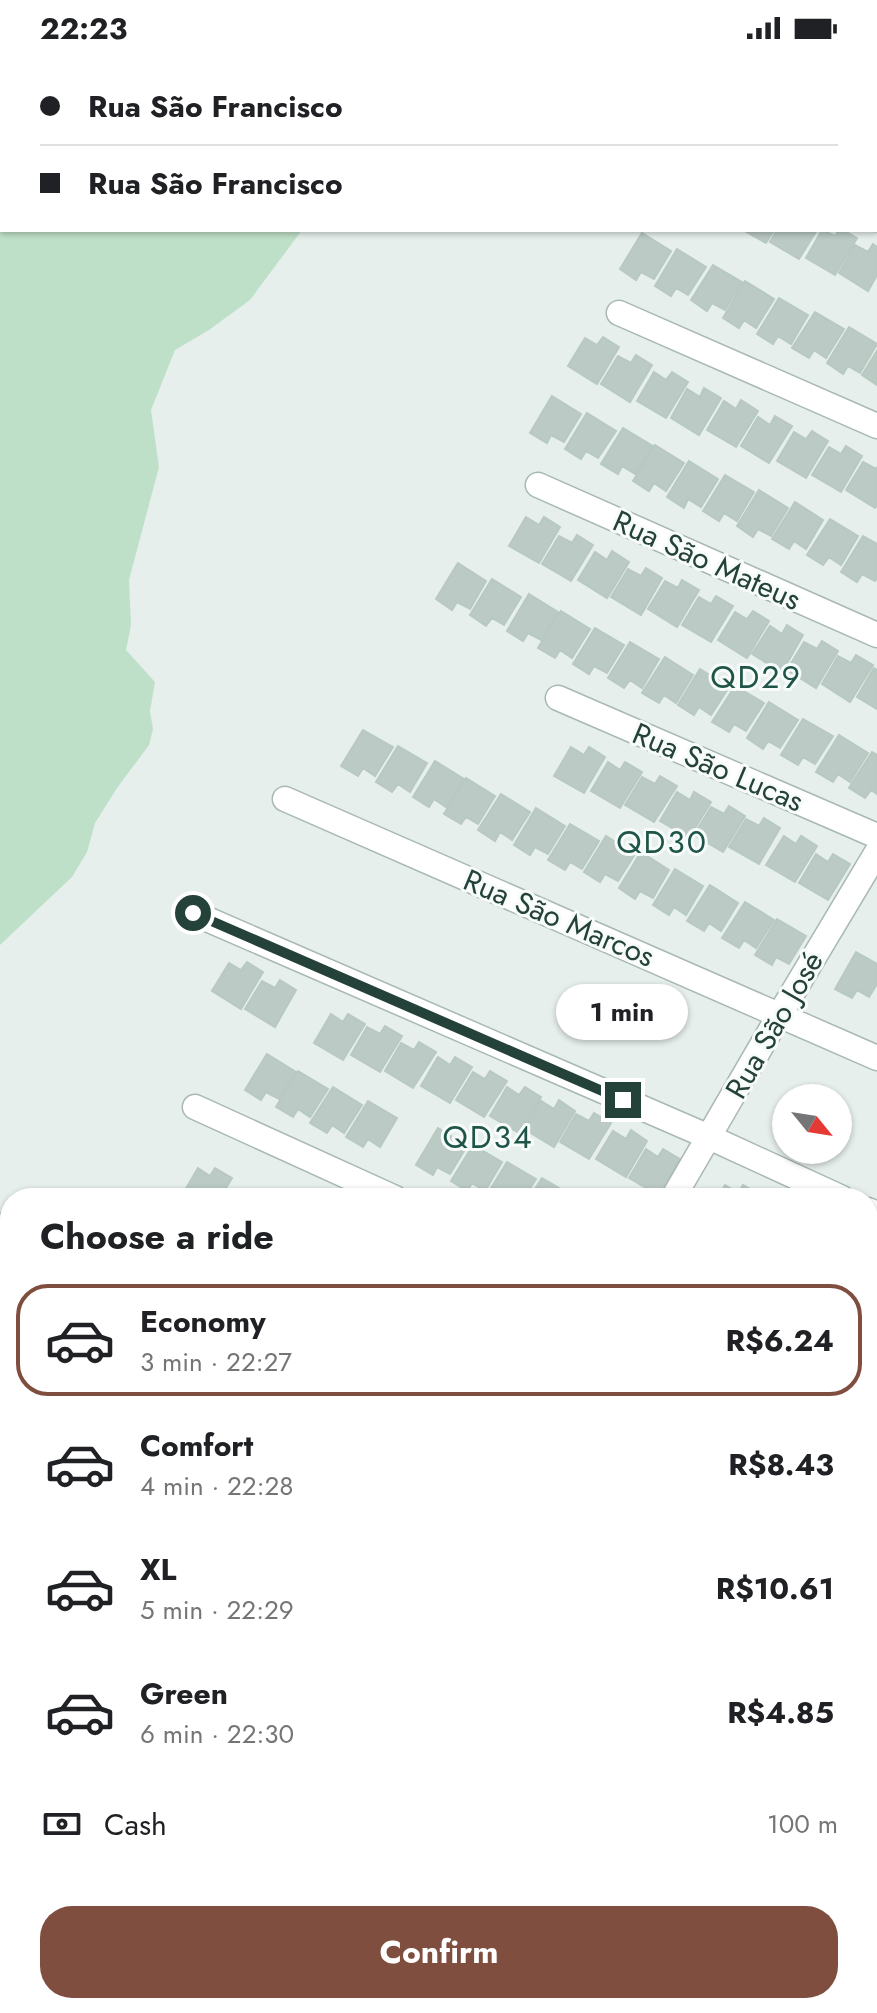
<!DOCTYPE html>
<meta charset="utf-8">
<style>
:root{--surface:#fff;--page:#f6f6f6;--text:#202124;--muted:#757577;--line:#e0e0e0;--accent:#7f4e3f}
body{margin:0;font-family:Jost,sans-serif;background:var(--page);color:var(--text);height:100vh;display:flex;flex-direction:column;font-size:30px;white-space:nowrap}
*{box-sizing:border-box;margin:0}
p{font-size:26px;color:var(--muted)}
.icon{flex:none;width:44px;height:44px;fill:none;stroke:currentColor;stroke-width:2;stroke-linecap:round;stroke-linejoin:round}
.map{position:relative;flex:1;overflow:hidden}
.details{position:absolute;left:0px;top:1132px;width:878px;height:826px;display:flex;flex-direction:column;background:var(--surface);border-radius:32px 32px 0 0;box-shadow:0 2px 6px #0004}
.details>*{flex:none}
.banner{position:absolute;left:0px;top:0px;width:878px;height:176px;box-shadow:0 2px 6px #0004;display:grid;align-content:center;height:176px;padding:0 40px;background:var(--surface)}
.needle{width:52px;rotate:120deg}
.tools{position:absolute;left:772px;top:1028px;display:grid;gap:16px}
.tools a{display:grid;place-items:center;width:80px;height:80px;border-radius:50%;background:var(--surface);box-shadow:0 2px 6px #0004;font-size:40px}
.end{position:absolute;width:36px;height:36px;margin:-18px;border:10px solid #24423a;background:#fff;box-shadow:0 0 0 4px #fff}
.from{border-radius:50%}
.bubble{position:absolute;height:56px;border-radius:28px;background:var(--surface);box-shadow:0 2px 6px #0004;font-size:26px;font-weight:700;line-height:56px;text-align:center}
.banner b{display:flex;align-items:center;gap:28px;height:76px;font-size:30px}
.banner b+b{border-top:2px solid var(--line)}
.banner i{width:20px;height:20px;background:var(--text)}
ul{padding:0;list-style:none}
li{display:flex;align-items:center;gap:24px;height:112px;margin:0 16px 12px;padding:0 24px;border:4px solid transparent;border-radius:32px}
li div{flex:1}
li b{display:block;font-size:30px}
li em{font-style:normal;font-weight:700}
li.on{border-color:var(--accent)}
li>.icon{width:72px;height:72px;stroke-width:1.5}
h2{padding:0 40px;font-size:36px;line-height:96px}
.pay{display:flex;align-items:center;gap:20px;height:88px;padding:0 40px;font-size:30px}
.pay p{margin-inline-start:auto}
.primary-button{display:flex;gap:16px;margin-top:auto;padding:16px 40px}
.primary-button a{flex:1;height:92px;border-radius:32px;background:var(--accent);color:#fff;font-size:32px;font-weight:700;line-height:92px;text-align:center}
.status{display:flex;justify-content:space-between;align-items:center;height:56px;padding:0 40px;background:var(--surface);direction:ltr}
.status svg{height:22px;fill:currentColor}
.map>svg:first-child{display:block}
</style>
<div class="status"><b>22:23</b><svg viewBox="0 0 49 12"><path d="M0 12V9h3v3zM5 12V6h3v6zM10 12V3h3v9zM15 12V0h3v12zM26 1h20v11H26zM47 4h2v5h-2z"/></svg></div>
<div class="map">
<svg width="877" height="1957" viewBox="0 0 877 1957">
<rect width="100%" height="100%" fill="#e6efeb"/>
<path fill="#bfe0c8" d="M0 0H526L520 2H2V174H302L250 244 209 274 175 294 151 354 159 411 129 524 131 569 126 594 155 626 150 655 153 673 149 689 117 732 95 767 87 796 72 821 0 889Z"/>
<path fill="#bbcac4" stroke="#b8c9c2" stroke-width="2" d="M743 174H774L766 187Z
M777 174H817L799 203 770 186Z
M822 174 835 180 839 174H843L857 182 835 219 806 202Z
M642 177 671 195 654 223 641 216 636 224 620 213Z
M873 188 877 191V219L868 235 839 217 855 189 868 196Z
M677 193 706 211 688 239 676 232 671 240 655 230Z
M713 209 742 226 725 254 712 247 707 255 691 244Z
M745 225 774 243 756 272 744 264 739 272 723 262Z
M779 242 808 259 791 288 778 280 773 288 757 278Z
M815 256 844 273 826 302 814 294 809 302 792 292Z
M849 271 877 288 860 317 848 310 843 318 827 307Z
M603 281 619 291 597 328 568 310 585 282 597 289Z
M877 295V329L862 319Z
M636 299 652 309 630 346 601 328 618 300 631 307Z
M654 316 666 324 672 316 688 326 666 362 637 345Z
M704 332 721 342 699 379 671 362 687 333 700 341Z
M552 340 581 358 564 386 551 379 547 387 530 377Z
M741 344 758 355 736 391 707 374 724 345 736 353Z
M587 357 616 375 598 402 586 395 581 403 565 393Z
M775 360 792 370 769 407 741 390 758 361 770 369Z
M623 372 653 390 635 418 622 410 618 418 601 408Z
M812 375 828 385 806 422 777 405 794 376 806 383Z
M655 389 684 407 666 435 654 427 649 435 633 425Z
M846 390 862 400 841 436 812 419 829 391 841 398Z
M689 405 718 423 701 451 688 443 684 452 667 441Z
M863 406 876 413 877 411V449L875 452 846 434Z
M725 419 754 436 737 465 724 457 719 465 703 455Z
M759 434 788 452 771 480 758 473 753 481 737 470Z
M795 446 823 464 806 493 794 485 789 493 772 483Z
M526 461 539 469 544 461 560 471 539 507 509 490Z
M830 463 858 480 841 509 829 501 823 509 807 499Z
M577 479 593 489 571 525 542 508 559 480 572 487Z
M863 480 877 488V522L875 525 862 518 857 526 841 516Z
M612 495 629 506 607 542 578 524 595 496 607 504Z
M458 507 486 525 470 553 457 546 452 554 436 543Z
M646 512 662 522 641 559 611 541 628 513 641 520Z
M492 523 521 541 504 569 492 562 486 570 470 559Z
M682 524 699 534 677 571 648 553 665 525 678 532Z
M529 538 558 556 541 584 528 577 523 585 507 575Z
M716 540 733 550 711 586 682 569 699 541 711 548Z
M561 555 590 573 572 602 560 594 555 602 538 592Z
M753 555 769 565 747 602 718 584 735 556 747 563Z
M787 569 803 579 782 616 752 598 770 570 782 578Z
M595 572 624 589 607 617 594 610 589 618 573 608Z
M822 585 838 595 816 632 787 614 804 586 817 593Z
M630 586 659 603 642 632 630 624 624 632 608 622Z
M856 599 873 609 850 646 822 628 838 600 851 607Z
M665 601 693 619 676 647 664 639 659 647 642 637Z
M874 612 877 614V653L857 641Z
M700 613 729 631 711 659 699 651 694 659 678 649Z
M735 630 764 647 746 675 734 668 729 676 712 666Z
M769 646 798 664 780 692 768 685 763 693 747 682Z
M803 663 833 680 815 708 803 701 798 709 781 699Z
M363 674 393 691 375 720 363 712 358 720 341 710Z
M839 679 868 697 850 726 838 718 833 726 816 716Z
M398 690 427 707 410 736 398 728 392 736 376 726Z
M571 691 584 699 589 691 605 701 584 737 554 720Z
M872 696 877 699V738L871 734 865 742 849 732Z
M435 705 464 723 446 751 434 743 429 751 413 741Z
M608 706 620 714 625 706 642 716 620 752 591 735Z
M660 720 677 730 654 766 625 749 642 721 655 728Z
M466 722 495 740 478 768 466 761 461 768 444 758Z
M677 736 690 744 694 736 711 746 689 782 660 765Z
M501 738 530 756 512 784 500 776 495 785 478 774Z
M729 750 745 760 723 796 694 779 711 751 724 758Z
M536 752 565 770 548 798 535 791 530 799 514 789Z
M764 762 780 772 759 808 729 791 746 763 759 770Z
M570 768 599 785 582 813 570 806 565 814 548 804Z
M606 780 635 798 618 825 605 818 600 826 584 816Z
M784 780 796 788 801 780 817 790 795 826 766 809Z
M641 796 669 814 653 842 640 835 635 843 619 832Z
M816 798 828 806 833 798 850 808 828 844 799 827Z
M675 813 703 830 686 859 674 851 669 859 653 849Z
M710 829 738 847 721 875 709 867 704 875 687 865Z
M745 846 774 864 756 892 744 884 739 892 722 882Z
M777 863 806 880 789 908 776 901 772 909 755 899Z
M856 896 877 908V928L869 941 857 934 852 942 835 933Z
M247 906 263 916 241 953 212 935 229 907 241 914Z
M280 924 296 934 275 971 245 953 262 925 275 932Z
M331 958 343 966 348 958 365 968 343 1004 314 987Z
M385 970 402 980 380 1016 351 999 367 971 380 978Z
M419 986 436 996 413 1032 385 1015 401 987 414 994Z
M267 998 296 1016 279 1043 266 1036 261 1044 245 1034Z
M438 1001 450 1009 455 1001 472 1011 450 1047 421 1030Z
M298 1015 328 1033 310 1061 298 1053 293 1061 276 1051Z
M490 1015 507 1025 484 1061 456 1044 473 1016 485 1023Z
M333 1031 362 1049 344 1077 332 1069 327 1077 310 1067Z
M507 1031 519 1039 525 1031 541 1041 519 1077 490 1060Z
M559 1044 575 1055 554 1091 524 1073 541 1045 554 1053Z
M368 1045 397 1062 380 1091 368 1083 363 1091 346 1081Z
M594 1057 611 1067 589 1103 560 1086 576 1058 589 1065Z
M438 1072 467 1090 450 1118 437 1111 433 1119 416 1109Z
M631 1074 647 1085 626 1121 596 1103 613 1075 626 1083Z
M473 1089 502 1106 485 1135 472 1127 467 1135 451 1125Z
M646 1093 658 1101 663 1093 680 1103 658 1139 629 1122Z
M507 1106 536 1123 524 1142H485Z
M198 1112 210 1120 215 1112 232 1122 220 1142 181 1141Z
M542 1122 571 1139 569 1142H529Z
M725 1129 738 1137 743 1129 759 1138 757 1142H718Z
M868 1195 877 1199 876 1238 868 1233Z
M868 1271 877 1276V1300L871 1311 868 1309Z
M6 1297 10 1300V1339L5 1336 0 1344V1307Z
M874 1404 877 1406V1444L868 1439V1415Z
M874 1482 877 1484V1522L874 1520 869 1529 868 1492Z
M868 1601 877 1606V1624L868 1639Z
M877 1700V1736L868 1731V1716Z
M877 1815V1854L874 1859 868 1855V1816L874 1820Z
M868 1891 877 1896V1920L871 1931 868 1929Z
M470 1948H509L504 1957H464Z
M514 1948H537L549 1955 547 1957H508Z
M648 1948H687L682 1957H643Z
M692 1948H698L706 1953 709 1948H717L728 1955 726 1957H687Z"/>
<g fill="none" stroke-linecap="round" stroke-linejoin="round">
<g stroke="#a8b8b2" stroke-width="27">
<path id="minor" d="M876 163H877
M619 257 877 370
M538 429 877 579
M558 642 877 780
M285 743 877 1002
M193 857 709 1081 842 1142
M195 1051 395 1142
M673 1142 780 958 877 796
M868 1154 877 1158
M9 1167H10
M868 1360 877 1365
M0 1383 10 1388
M868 1573 877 1577
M868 1775 877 1779
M325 1948 344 1957
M768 1948 787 1957
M225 1957 230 1948"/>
</g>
<use href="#minor" stroke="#fff" stroke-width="24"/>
</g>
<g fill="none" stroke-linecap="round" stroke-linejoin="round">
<path stroke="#24423a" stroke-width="10" d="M193 857 623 1044"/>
</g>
<g text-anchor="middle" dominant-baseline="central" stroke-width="6" stroke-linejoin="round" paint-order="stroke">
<g font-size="30" fill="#24423a" stroke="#f7fbf9">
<text transform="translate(707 504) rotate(24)">Rua São Mateus</text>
<text transform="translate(718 711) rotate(23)">Rua São Lucas</text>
<text transform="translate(559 862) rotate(23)">Rua São Marcos</text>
<text transform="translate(774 969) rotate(-60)">Rua São José</text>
</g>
<g font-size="32" letter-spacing="2" fill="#1f5548" stroke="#f7fbf9">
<text x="756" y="621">QD29</text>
<text x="662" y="786">QD30</text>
<text x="488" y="1081">QD34</text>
</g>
</g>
</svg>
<div class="tools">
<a><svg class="needle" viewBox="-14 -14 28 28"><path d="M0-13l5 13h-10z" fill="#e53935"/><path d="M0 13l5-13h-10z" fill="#757577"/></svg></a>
</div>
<i class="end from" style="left:193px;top:857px"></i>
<i class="end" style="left:623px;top:1044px"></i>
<div class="bubble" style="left:556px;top:928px;width:132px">1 min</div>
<div class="banner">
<b><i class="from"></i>Rua São Francisco</b>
<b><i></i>Rua São Francisco</b>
</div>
<section class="details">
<h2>Choose a ride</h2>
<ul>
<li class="on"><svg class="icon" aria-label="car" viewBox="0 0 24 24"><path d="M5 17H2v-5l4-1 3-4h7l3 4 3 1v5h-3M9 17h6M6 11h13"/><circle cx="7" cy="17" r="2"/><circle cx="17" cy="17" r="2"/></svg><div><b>Economy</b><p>3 min · 22:27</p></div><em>R$6.24</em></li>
<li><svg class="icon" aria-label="car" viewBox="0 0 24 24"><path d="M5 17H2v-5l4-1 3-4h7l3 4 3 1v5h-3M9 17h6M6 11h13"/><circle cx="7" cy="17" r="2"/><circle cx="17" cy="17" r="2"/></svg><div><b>Comfort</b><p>4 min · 22:28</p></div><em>R$8.43</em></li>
<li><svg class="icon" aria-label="car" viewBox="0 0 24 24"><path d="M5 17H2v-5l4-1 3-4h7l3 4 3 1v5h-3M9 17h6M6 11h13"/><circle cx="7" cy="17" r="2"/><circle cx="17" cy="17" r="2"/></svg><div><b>XL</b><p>5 min · 22:29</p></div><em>R$10.61</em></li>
<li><svg class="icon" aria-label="car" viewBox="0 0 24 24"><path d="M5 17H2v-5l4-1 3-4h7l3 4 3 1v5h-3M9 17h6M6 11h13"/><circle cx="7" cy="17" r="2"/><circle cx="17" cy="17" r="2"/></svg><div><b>Green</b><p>6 min · 22:30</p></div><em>R$4.85</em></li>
</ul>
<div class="pay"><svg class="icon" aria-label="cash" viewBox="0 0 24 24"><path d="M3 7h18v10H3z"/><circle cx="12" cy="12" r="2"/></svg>Cash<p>100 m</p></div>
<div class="primary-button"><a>Confirm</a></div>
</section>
</div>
